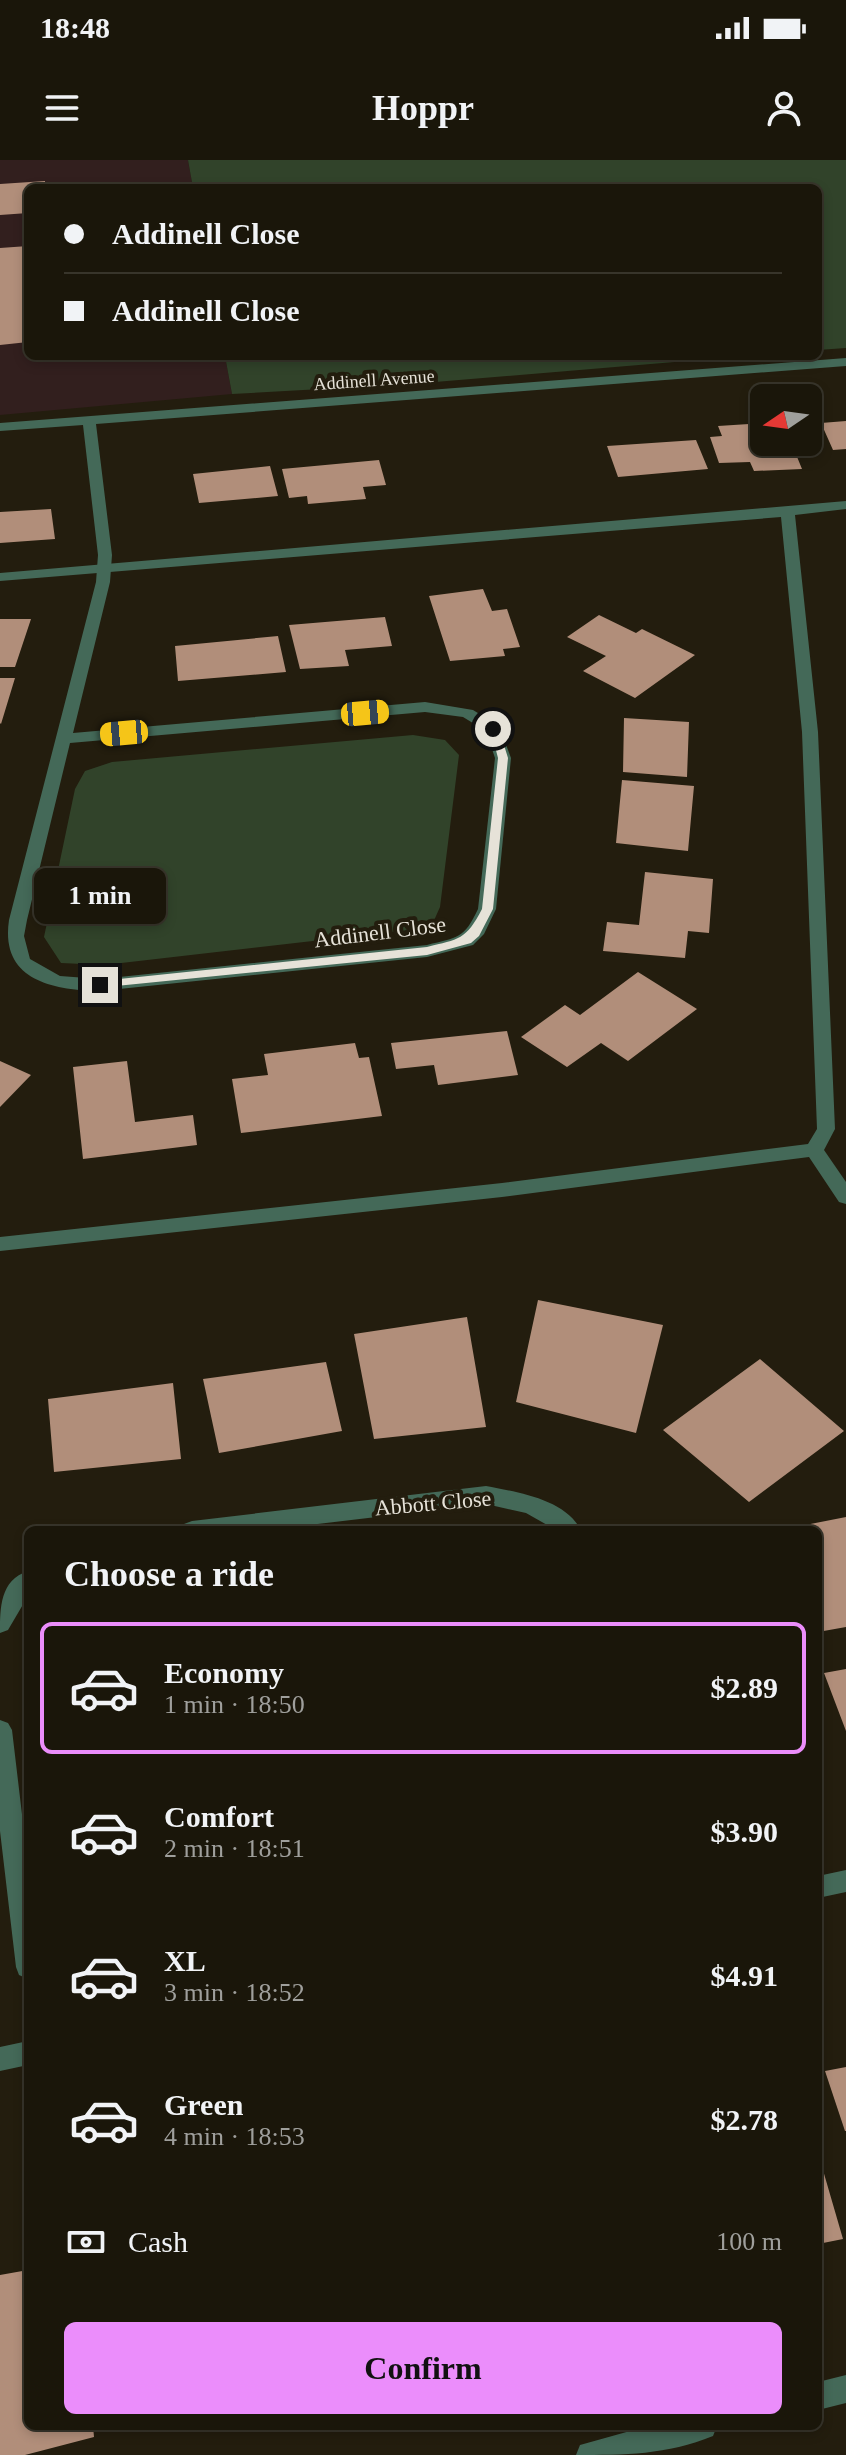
<!DOCTYPE html>
<meta charset="utf-8">
<style>
:root{--surface:#1a160a;--page:#272318;--text:#f1f3f6;--muted:#9f9f9c;--line:#38352b;--accent:#eb8dfb}
body{margin:0;font-family:Georgia,serif;background:var(--page);color:var(--text);height:100vh;display:flex;flex-direction:column;font-size:30px;white-space:nowrap}
*{box-sizing:border-box;margin:0}
p{font-size:26px;color:var(--muted)}
.icon{flex:none;width:44px;height:44px;fill:none;stroke:currentColor;stroke-width:2;stroke-linecap:round;stroke-linejoin:round}
.map{position:relative;flex:1;overflow:hidden}
.side{position:absolute;left:24px;top:1366px;width:798px;height:904px;display:flex;flex-direction:column;background:var(--surface);border-radius:12px;box-shadow:0 4px 12px #0003,0 0 0 2px var(--line)}
.side>*{flex:none}
.banner{position:absolute;left:24px;top:24px;width:798px;height:176px;border-radius:12px;box-shadow:0 4px 12px #0003,0 0 0 2px var(--line);display:grid;align-content:center;height:176px;padding:0 40px;background:var(--surface)}
.needle{width:52px;rotate:257deg}
.buttons{position:absolute;left:750px;top:224px;display:grid;gap:16px}
.buttons a{display:grid;place-items:center;width:72px;height:72px;border-radius:12px;background:var(--surface);box-shadow:0 4px 12px #0003,0 0 0 2px var(--line);font-size:40px}
.end{position:absolute;width:36px;height:36px;margin:-18px;border:10px solid #e6e2d8;background:#111;box-shadow:0 0 0 4px #111}
.from{border-radius:50%}
.bubble{position:absolute;height:56px;border-radius:12px;background:var(--surface);box-shadow:0 4px 12px #0003,0 0 0 2px var(--line);font-size:26px;font-weight:600;line-height:56px;text-align:center}
.car{position:absolute;width:24px;height:48px;margin:-24px -12px;border-radius:10px;box-shadow:0 0 6px 2px #0007;background:linear-gradient(#f5c518 24%,#345 0 40%,#f5c518 0 76%,#345 0 86%,#f5c518 0)}
.banner b{display:flex;align-items:center;gap:28px;height:76px;font-size:30px}
.banner b+b{border-top:2px solid var(--line)}
.banner i{width:20px;height:20px;background:var(--text)}
ul{padding:0;list-style:none}
li{display:flex;align-items:center;gap:24px;height:132px;margin:0 16px 12px;padding:0 24px;border:4px solid transparent;border-radius:12px}
li div{flex:1}
li b{display:block;font-size:30px}
li em{font-style:normal;font-weight:600}
li.on{border-color:var(--accent)}
li>.icon{width:72px;height:72px;stroke-width:1.5}
h2{padding:0 40px;font-size:36px;line-height:96px}
.pay{display:flex;align-items:center;gap:20px;height:88px;padding:0 40px;font-size:30px}
.pay p{margin-inline-start:auto}
.action{display:flex;gap:16px;margin-top:auto;padding:16px 40px}
.action a{flex:1;height:92px;border-radius:12px;background:var(--accent);color:#111;font-size:32px;font-weight:600;line-height:92px;text-align:center}
.status{display:flex;justify-content:space-between;align-items:center;height:56px;padding:0 40px;background:var(--surface);direction:ltr}
.status svg{height:22px;fill:currentColor}
header{display:flex;justify-content:space-between;align-items:center;height:104px;padding:0 40px;background:var(--surface);font-size:36px;font-weight:600}
.map>svg:first-child{display:block}
</style>
<div class="status"><b>18:48</b><svg viewBox="0 0 49 12"><path d="M0 12V9h3v3zM5 12V6h3v6zM10 12V3h3v9zM15 12V0h3v12zM26 1h20v11H26zM47 4h2v5h-2z"/></svg></div>
<header><svg class="icon" aria-label="menu" viewBox="0 0 24 24"><path d="M4 6h16M4 12h16M4 18h16"/></svg>Hoppr<svg class="icon" aria-label="person" viewBox="0 0 24 24"><circle cx="12" cy="8" r="4"/><path d="M4 21q1-7 8-7t8 7"/></svg></header>
<div class="map">
<svg width="846" height="2295" viewBox="0 0 846 2295">
<rect width="100%" height="100%" fill="#231d0e"/>
<path fill="#321f1e" d="M0 0H188L193 28H28V196H225L232 234 0 255Z"/>
<path fill="#31432a" d="M188 0H846V188L818 190V28H193Z
M225 196H746L411 224 232 234Z
M413 575 445 580 459 595 440 747 432 765 417 769 104 805 61 803 44 777 75 629 85 611 112 602Z"/>
<path fill="#b18e7a" d="M45 21V28H28V53L0 55V24Z
M28 86V182L0 185V88Z
M846 261V289L833 290 821 263Z
M749 264 751 270 764 269V282H791L802 309 754 311 750 302 719 303 710 277 722 276 718 266Z
M696 280 708 309 618 317 607 286Z
M379 300 386 325 363 327 366 339 308 344 307 336 289 338 282 309Z
M270 306 278 336 199 343 193 314Z
M51 349 55 379 0 383V352Z
M483 429 492 451 507 449 520 487 503 489 505 496 450 501 429 436Z
M599 455 636 473 642 469 695 495 635 538 583 511 606 496 567 477Z
M385 457 392 486 345 490 349 506 300 509 289 465Z
M0 459H31L15 507H0Z
M278 476 286 512 178 521 175 486Z
M0 518H15L1 564 0 563Z
M624 558 689 562 687 617 623 612Z
M622 620 694 626 688 691 616 683Z
M645 712 713 719 709 773 688 771 685 798 603 791 607 762 639 765Z
M638 812 697 849 628 901 601 883 567 907 521 877 565 845 580 855Z
M507 871 518 915 438 925 434 905 396 909 391 883Z
M355 883 359 898 369 897 382 956 241 973 232 919 268 915 264 894Z
M0 901 31 915 0 947Z
M127 901 135 962 193 955 197 985 83 999 73 907Z
M538 1140 663 1165 636 1273 516 1242Z
M467 1157 486 1267 374 1279 354 1174Z
M760 1199 844 1271 749 1342 663 1270Z
M326 1202 342 1271 219 1293 203 1219Z
M173 1223 181 1299 54 1312 48 1239Z
M846 1357V1467L818 1472V1370L785 1369Z
M846 1509V1571L824 1513Z
M846 1907V1971H845L825 1911Z
M818 1993 843 2079 818 2084Z
M28 2110V2266H93L94 2277 25 2295H0V2115Z"/>
<g fill="none" stroke-linecap="round" stroke-linejoin="round">
<path fill="#446958" fill-rule="evenodd" d="M846 341V349L795 355 818 572 835 969 824 990 846 1022V1044L839 1042 809 997 502 1037 0 1091V1077L502 1023 808 984 817 969 802 572 781 357 0 421V413Z
M846 2215V2243L818 2250V2222Z
M648 2266H717L713 2276C667 2295 624 2295 576 2295L580 2285Z"/>
<path fill="#446958" fill-rule="evenodd" d="M846 198V206L96 264 112 395 110 422 73 573 425 542 473 550 499 566 511 598 496 749 484 774 473 785 427 797 100 831C52 830 0 820 9 760L96 422 98 395 83 265 0 271V263ZM425 552 463 557 486 571 495 598 478 749C464 779 458 777 427 785L100 819 60 816 30 799 24 776 27 760 70 583Z
M486 1326C517 1332 565 1339 581 1370H556L526 1353 486 1344 267 1370H181L184 1364 192 1361Z
M28 1411V1436L8 1470 0 1473C0 1448 0 1420 28 1411Z
M0 1560 8 1563 12 1570 28 1705V1819L19 1815 16 1807 0 1671Z
M846 1710V1732L818 1738V1716Z
M28 1881V1905L0 1911V1887Z"/>
</g>
<path fill="#e6e2d8" d="M490 567 499 569 508 598 493 749 479 776 471 783 427 795 96 828 94 825 100 821 427 787C459 779 466 780 482 749L498 598Z"/>
<g text-anchor="middle" dominant-baseline="central" stroke-width="8" stroke-linejoin="round" paint-order="stroke">
<g font-size="18" fill="#e6e2d8" stroke="#231d0e">
<text transform="translate(374 220) rotate(-4)">Addinell Avenue</text>
</g>
<g font-size="22" fill="#e6e2d8" stroke="#231d0e">
<text transform="translate(380 772) rotate(-7)">Addinell Close</text>
<text transform="translate(433 1343) rotate(-5)">Abbott Close</text>
</g>
</g>
</svg>
<div class="buttons">
<a><svg class="needle" viewBox="-14 -14 28 28"><path d="M0-13l5 13h-10z" fill="#e53935"/><path d="M0 13l5-13h-10z" fill="#9f9f9c"/></svg></a>
</div>
<i class="end from" style="left:493px;top:569px"></i>
<i class="end" style="left:100px;top:825px"></i>
<div class="bubble" style="left:34px;top:708px;width:132px">1 min</div>
<i class="car" style="left:365px;top:553px;rotate:85deg"></i>
<i class="car" style="left:124px;top:573px;rotate:265deg"></i>
<div class="banner">
<b><i class="from"></i>Addinell Close</b>
<b><i></i>Addinell Close</b>
</div>
<section class="side">
<h2>Choose a ride</h2>
<ul>
<li class="on"><svg class="icon" aria-label="car" viewBox="0 0 24 24"><path d="M5 17H2v-5l4-1 3-4h7l3 4 3 1v5h-3M9 17h6M6 11h13"/><circle cx="7" cy="17" r="2"/><circle cx="17" cy="17" r="2"/></svg><div><b>Economy</b><p>1 min · 18:50</p></div><em>$2.89</em></li>
<li><svg class="icon" aria-label="car" viewBox="0 0 24 24"><path d="M5 17H2v-5l4-1 3-4h7l3 4 3 1v5h-3M9 17h6M6 11h13"/><circle cx="7" cy="17" r="2"/><circle cx="17" cy="17" r="2"/></svg><div><b>Comfort</b><p>2 min · 18:51</p></div><em>$3.90</em></li>
<li><svg class="icon" aria-label="car" viewBox="0 0 24 24"><path d="M5 17H2v-5l4-1 3-4h7l3 4 3 1v5h-3M9 17h6M6 11h13"/><circle cx="7" cy="17" r="2"/><circle cx="17" cy="17" r="2"/></svg><div><b>XL</b><p>3 min · 18:52</p></div><em>$4.91</em></li>
<li><svg class="icon" aria-label="car" viewBox="0 0 24 24"><path d="M5 17H2v-5l4-1 3-4h7l3 4 3 1v5h-3M9 17h6M6 11h13"/><circle cx="7" cy="17" r="2"/><circle cx="17" cy="17" r="2"/></svg><div><b>Green</b><p>4 min · 18:53</p></div><em>$2.78</em></li>
</ul>
<div class="pay"><svg class="icon" aria-label="cash" viewBox="0 0 24 24"><path d="M3 7h18v10H3z"/><circle cx="12" cy="12" r="2"/></svg>Cash<p>100 m</p></div>
<div class="action"><a>Confirm</a></div>
</section>
</div>
